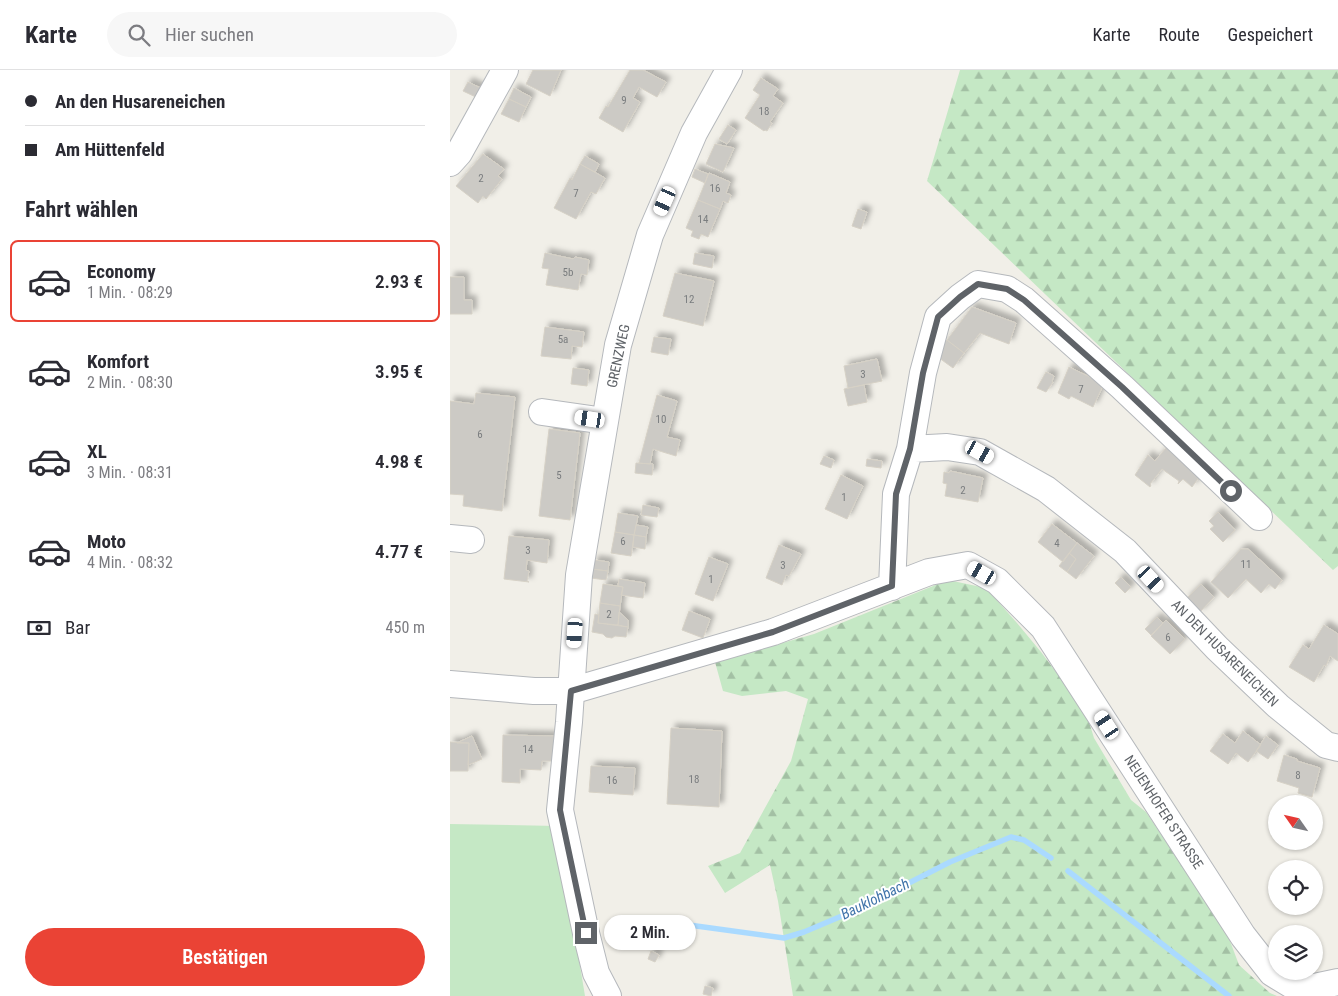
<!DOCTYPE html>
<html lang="de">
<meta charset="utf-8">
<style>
:root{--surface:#fff;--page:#f7f7f7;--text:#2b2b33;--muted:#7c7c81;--line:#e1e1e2;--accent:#ea4335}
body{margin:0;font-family:"Roboto Condensed",sans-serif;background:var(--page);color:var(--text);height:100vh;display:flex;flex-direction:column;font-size:19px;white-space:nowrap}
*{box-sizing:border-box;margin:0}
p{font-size:16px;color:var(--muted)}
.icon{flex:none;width:28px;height:28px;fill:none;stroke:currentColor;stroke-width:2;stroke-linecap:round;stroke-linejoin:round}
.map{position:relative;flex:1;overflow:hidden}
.details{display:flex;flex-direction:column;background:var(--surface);width:450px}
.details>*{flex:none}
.hud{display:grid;align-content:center;height:110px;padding:0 25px;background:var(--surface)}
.needle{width:32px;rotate:304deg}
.tools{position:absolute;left:818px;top:725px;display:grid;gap:10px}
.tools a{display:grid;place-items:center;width:55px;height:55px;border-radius:50%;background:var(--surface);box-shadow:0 1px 4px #0004;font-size:25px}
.end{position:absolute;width:22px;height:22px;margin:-11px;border:6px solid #5f6368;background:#fff;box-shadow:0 0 0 2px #fff}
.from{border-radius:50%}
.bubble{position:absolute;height:35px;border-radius:18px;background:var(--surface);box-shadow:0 1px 4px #0004;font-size:16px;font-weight:600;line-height:35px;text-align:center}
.car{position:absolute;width:15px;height:30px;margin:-15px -8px;border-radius:6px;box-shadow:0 0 4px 1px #0007;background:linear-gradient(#fff 24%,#345 0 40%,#fff 0 76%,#345 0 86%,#fff 0)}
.hud b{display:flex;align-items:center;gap:18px;height:48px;font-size:19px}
.hud b+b{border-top:1px solid var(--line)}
.hud i{width:12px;height:12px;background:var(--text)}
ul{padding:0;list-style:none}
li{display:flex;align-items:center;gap:15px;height:82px;margin:0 10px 8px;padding:0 15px;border:2px solid transparent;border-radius:8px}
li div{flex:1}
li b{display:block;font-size:19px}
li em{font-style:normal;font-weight:600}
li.current{border-color:var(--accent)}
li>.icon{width:45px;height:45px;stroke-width:1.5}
h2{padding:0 25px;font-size:22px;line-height:60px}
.pay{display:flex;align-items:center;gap:12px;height:55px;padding:0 25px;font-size:19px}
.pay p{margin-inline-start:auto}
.action{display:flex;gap:10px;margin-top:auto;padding:10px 25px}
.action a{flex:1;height:58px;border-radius:30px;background:var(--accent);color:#fff;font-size:20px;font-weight:600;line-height:58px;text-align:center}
header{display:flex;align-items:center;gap:30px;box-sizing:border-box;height:70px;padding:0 25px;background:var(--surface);border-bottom:1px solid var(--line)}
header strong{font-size:24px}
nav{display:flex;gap:28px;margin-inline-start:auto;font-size:18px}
.search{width:350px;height:45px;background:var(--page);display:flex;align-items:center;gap:12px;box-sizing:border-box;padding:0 18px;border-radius:28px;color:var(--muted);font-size:19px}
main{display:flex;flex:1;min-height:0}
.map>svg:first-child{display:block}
</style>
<header>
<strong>Karte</strong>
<div class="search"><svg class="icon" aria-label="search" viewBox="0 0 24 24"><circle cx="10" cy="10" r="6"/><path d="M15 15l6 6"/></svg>Hier suchen</div>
<nav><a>Karte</a><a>Route</a><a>Gespeichert</a></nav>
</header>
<main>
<section class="details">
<div class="hud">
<b><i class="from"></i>An den Husareneichen</b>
<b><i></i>Am Hüttenfeld</b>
</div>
<h2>Fahrt wählen</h2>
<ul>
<li class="current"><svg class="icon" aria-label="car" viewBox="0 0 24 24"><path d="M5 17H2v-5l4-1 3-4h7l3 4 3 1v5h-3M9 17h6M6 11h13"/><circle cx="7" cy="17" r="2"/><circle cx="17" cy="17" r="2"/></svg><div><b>Economy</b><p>1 Min. · 08:29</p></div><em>2.93 €</em></li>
<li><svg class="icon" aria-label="car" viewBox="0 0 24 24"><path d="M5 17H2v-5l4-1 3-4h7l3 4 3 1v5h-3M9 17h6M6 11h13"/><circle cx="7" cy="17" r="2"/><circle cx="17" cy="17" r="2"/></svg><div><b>Komfort</b><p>2 Min. · 08:30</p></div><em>3.95 €</em></li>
<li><svg class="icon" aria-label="car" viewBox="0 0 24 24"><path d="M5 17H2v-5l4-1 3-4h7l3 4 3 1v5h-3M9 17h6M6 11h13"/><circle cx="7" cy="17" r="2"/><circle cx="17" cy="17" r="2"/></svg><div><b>XL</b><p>3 Min. · 08:31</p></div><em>4.98 €</em></li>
<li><svg class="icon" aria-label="car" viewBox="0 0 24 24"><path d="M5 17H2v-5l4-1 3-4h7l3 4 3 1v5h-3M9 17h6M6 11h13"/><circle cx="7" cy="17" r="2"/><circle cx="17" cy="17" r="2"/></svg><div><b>Moto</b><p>4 Min. · 08:32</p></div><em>4.77 €</em></li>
</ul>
<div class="pay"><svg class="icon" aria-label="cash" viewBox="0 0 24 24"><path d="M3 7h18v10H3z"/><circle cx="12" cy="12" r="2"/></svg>Bar<p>450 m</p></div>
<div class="action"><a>Bestätigen</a></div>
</section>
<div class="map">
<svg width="888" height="926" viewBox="0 0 888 926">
<defs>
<pattern id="forest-firs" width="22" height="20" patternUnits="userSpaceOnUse" patternTransform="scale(1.25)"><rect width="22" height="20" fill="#c5e8c5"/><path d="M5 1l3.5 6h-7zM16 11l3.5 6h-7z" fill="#a3c0a4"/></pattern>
<filter id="shadow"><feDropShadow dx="4.5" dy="-4.5" stdDeviation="2.5" flood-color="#0004"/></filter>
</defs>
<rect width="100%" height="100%" fill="#f1efe8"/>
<path fill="#c5e8c5" d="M0 754 107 756 135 926H0Z"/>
<path fill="url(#forest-firs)" d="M510 0H888V496L883 500 477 111Z
M498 510 536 518 567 553 591 582 636 642 644 668 681 730 696 742 777 863 789 895 820 923 827 926H343L328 831 320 795 275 823 258 796 290 783 341 691 358 629 336 621 292 626 273 621 265 592 364 564Z"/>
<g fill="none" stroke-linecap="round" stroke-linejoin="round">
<path stroke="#aadaff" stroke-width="5.5" d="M618 801 779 926
M239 855 334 868 354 862 406 840 500 792 561 767 574 770 601 788"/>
</g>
<path fill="#cccac5" stroke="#d6d1c6" filter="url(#shadow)" d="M83 0H111L100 26 76 14Z
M180 0H193L216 12 207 27 189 17 183 28 190 32 173 62 149 48 156 36 158 37Z
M311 8 328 19 323 26 333 33 320 52 322 53 317 61 315 60 314 61 295 48 310 25 303 20Z
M18 12 35 20 30 29 13 21Z
M64 18 81 27 76 37 59 29Z
M59 29 76 37 69 52 51 44Z
M278 55 286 60 277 74 269 69Z
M265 74 284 78 273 102 256 94Z
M33 84 54 99 48 106 52 109 36 129 33 126 28 133 6 116Z
M135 86 149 94 145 102 130 94Z
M130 94 155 108 146 124 141 122 126 149 104 138 120 108 122 110Z
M245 99 258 104 255 113 242 107Z
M259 103 280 112 276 123 281 125 278 133 273 131 270 139 248 130Z
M248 130 270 139 258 167 251 164 249 169 241 166 243 161 236 158Z
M408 139 417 142 411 159 402 156Z
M95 183 123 189 125 187 139 190 137 205 131 204 128 220 96 215 99 199 92 198Z
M245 183 264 186 262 198 243 194Z
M225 203 264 211 253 256 213 246Z
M0 207H14V230H22V244H0Z
M522 237 566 253 559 274 530 263 514 283 497 270Z
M95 257 134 262 132 277 122 276 121 289 91 286Z
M204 267 221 269 218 285 201 282Z
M497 270 514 283 503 298 485 285Z
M427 289 432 311 398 318 394 296Z
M619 297 644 309 655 311 643 337 621 326 619 329 608 323Z
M123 298 139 300 137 316 121 314Z
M596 302 604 306 602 311 603 312 596 322 587 318Z
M414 315 417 332 398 336 394 319Z
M26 323 65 327 52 441 13 436 14 425 0 424V331L24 334Z
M207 325 227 331 217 367 230 370 226 386 203 379 200 394 189 393Z
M99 359 130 363 120 450 89 446Z
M720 373 753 402 742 417 733 409 728 414 729 411 712 399 700 414 701 415 700 417 685 405 698 385 705 391Z
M374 386 384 390 381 398 370 394Z
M417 389 432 391 431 398 416 396Z
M186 393 203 394 202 405 185 403Z
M500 401 533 408 528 432 495 426 497 414 493 413 494 402 499 403Z
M391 405 413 416 397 449 375 439Z
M193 435 209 438 207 447 191 445Z
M768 442 785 460 773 472 760 459 764 456 759 451Z
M168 443 188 446 184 465 165 462Z
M602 454 627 473 613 492 588 472Z
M186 455 198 457 196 467 184 465Z
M165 462 184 465 181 486 161 483Z
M184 465 196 467 195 479 183 477Z
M59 466 99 470 97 493 77 490 76 500 79 501 77 511 79 512 54 509Z
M627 473 644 486 626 509 617 502 626 489 619 483Z
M329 475 351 484 339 506 336 505 332 515 316 508Z
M791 479H798L832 510 825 519 819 514 811 523 796 509 778 528 761 512Z
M619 483 626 489 617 502 609 496Z
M259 487 278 494 263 531 245 524Z
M144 490 159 492 158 501 142 499Z
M142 499 158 501 156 510 141 508Z
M671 507 681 517 675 523 665 513Z
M169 509 195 513 193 528 171 525 173 517 168 516Z
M153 514 173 517 170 536 150 533Z
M751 514 764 527 749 543 735 530Z
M150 533 170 536 168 555 148 553Z
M239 541 260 549 253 568 232 560Z
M169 542 178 550V557L168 555Z
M145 544 149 545 148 553 178 557 176 567 165 566 162 568 156 567 153 564 142 562Z
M707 547 713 553 701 565 695 559Z
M716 550 735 569 720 584 701 566Z
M874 555 888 564V591L880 586 876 596 874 595 864 612 839 597 853 575 859 579Z
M221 658 272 661 269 737 217 734Z
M793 661 811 675 798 692 786 683 778 694 760 681 773 664 785 673Z
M53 665 104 666 103 691H92L91 700 70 699V713L52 712Z
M22 666 32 689 18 695 19 673H7Z
M816 666 828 675 818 689 806 681Z
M0 672 19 673 18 701H0Z
M834 685 847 689V691L870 698 862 727 848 723 849 718 827 711Z
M141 696 185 698 183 725 139 722Z
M201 881 209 885 205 892 198 889Z
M255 916 263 918 261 926 253 924Z"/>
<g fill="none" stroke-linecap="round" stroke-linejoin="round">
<g stroke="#b5b8bc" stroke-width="28">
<path id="minor" d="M0 93 9 83 55 0
M92 342 155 351
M460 379 497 377 530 382 596 419 675 481 767 578 828 636 876 675 888 678
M0 468 21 470
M442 517 446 424 460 379 473 303 488 247 510 227 528 214 557 219 574 230 672 317 809 447
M0 614 84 621H121L323 562 479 502 518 495 547 511 593 557 793 866 822 903 850 920 865 926
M850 920 888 912
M158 926 146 903 136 863 110 740 119 652 129 505 168 275 200 165 244 63 279 0"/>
</g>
<use href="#minor" stroke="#fff" stroke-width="26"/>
</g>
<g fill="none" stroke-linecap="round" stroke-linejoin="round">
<path stroke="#5f6368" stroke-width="6" d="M136 863 110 740 121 621 323 562 442 516 446 424 460 379 473 303 488 247 510 227 528 214 557 219 574 230 672 317 781 421"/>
</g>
<g text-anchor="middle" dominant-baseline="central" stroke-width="4" stroke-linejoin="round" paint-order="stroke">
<g font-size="11" fill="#7a7d7f">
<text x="174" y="30">9</text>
<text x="314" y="41">18</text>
<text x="31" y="108">2</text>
<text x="265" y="118">16</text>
<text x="126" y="123">7</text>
<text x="253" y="149">14</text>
<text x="118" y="202">5b</text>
<text x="239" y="229">12</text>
<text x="113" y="269">5a</text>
<text x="413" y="304">3</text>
<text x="631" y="319">7</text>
<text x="211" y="349">10</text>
<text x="30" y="364">6</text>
<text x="109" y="405">5</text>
<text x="513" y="420">2</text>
<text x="394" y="427">1</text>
<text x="173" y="471">6</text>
<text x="607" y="473">4</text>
<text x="78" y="480">3</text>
<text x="796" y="494">11</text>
<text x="333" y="495">3</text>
<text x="261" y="509">1</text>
<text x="159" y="544">2</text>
<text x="718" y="567">6</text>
<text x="78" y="679">14</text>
<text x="848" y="705">8</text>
<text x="244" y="709">18</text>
<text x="162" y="710">16</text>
</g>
<g font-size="14" fill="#5f6368" stroke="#fff">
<text transform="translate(168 286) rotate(-78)">GRENZWEG</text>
<text transform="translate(775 583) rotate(45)">AN DEN HUSARENEICHEN</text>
<text transform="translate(714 742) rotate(57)">NEUENHOFER STRASSE</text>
</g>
<g font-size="15" font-style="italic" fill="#4174aa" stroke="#fff">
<text transform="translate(425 829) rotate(-26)">Bauklohbach</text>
</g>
</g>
</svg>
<div class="tools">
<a><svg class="needle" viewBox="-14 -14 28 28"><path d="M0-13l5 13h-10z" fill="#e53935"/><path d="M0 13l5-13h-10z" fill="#7c7c81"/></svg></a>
<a><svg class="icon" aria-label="locate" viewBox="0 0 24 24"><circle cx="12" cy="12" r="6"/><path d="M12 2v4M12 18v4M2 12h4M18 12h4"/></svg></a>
<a><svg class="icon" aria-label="layers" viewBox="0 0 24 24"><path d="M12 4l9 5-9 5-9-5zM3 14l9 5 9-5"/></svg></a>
</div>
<i class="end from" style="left:781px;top:421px"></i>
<i class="end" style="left:136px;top:863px"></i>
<div class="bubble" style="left:154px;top:845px;width:92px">2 Min.</div>
<i class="car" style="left:215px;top:131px;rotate:204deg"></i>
<i class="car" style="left:140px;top:349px;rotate:279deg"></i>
<i class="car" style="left:530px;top:382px;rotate:119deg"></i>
<i class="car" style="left:532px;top:503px;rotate:300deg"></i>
<i class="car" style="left:701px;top:509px;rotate:137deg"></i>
<i class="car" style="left:125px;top:563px;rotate:184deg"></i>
<i class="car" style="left:657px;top:655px;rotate:327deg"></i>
</div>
</main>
